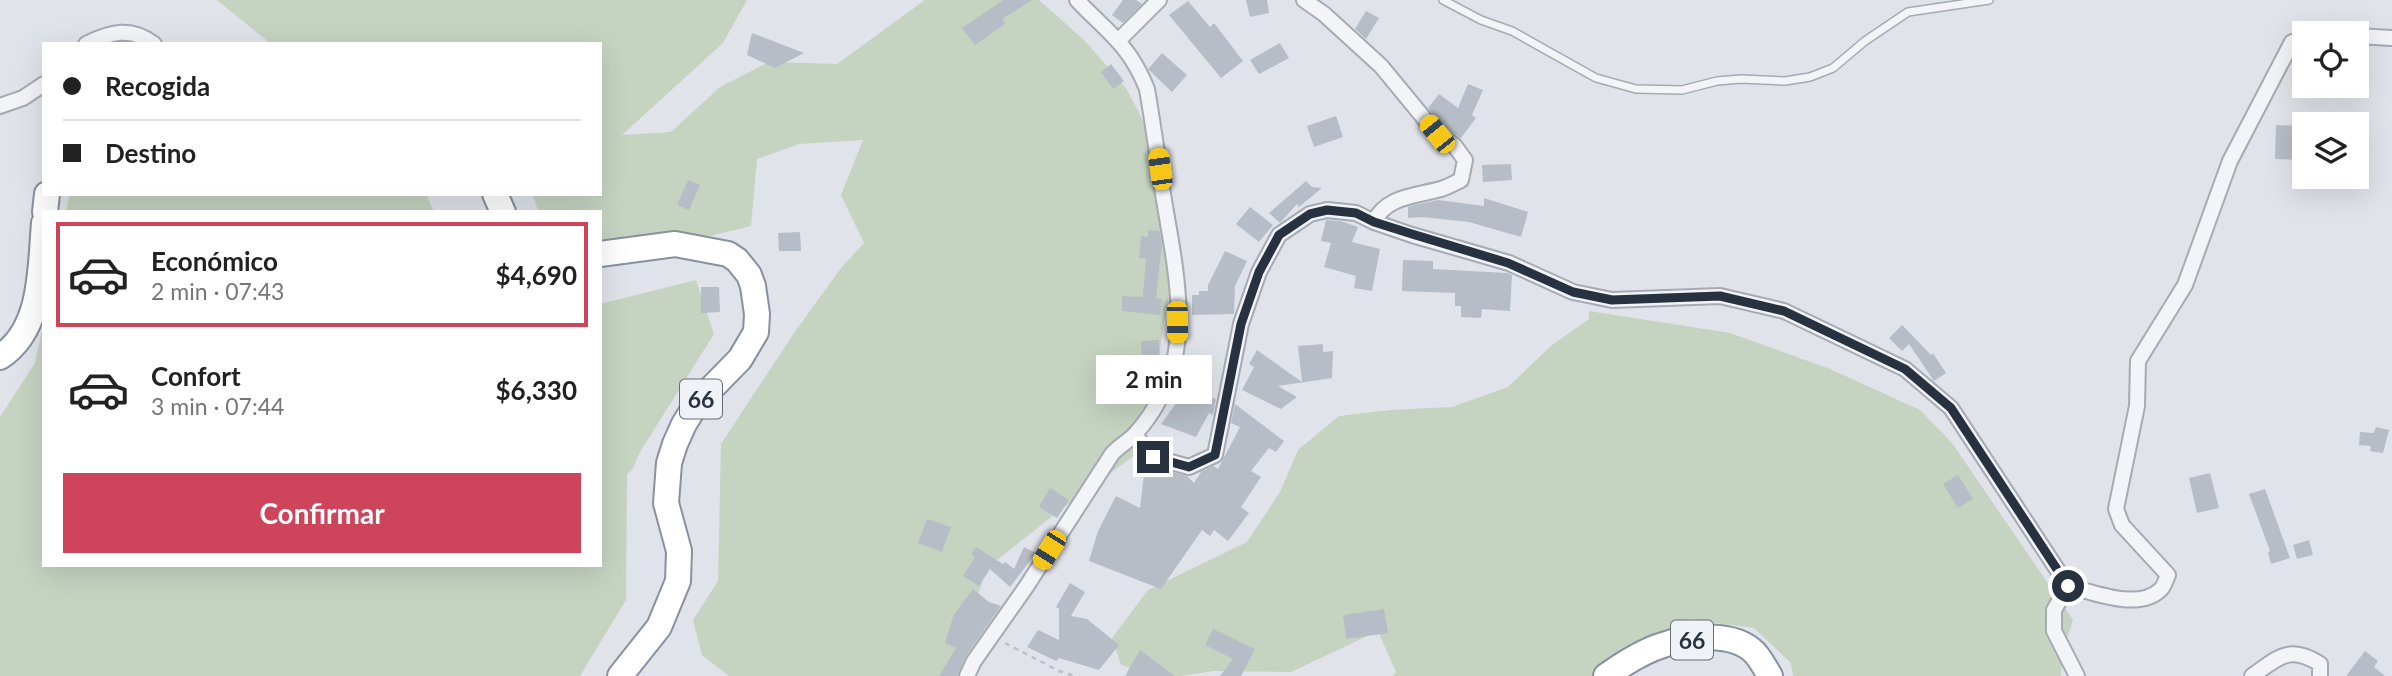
<!DOCTYPE html>
<html lang="es">
<meta charset="utf-8">
<style>
:root{--surface:#fff;--page:#f6f6f6;--text:#222;--muted:#767676;--line:#e0e0e0;--accent:#ce445b}
body{margin:0;font-family:Lato,sans-serif;background:var(--page);color:var(--text);height:100vh;display:flex;flex-direction:column;font-size:26px;white-space:nowrap}
*{box-sizing:border-box;margin:0}
p{font-size:23px;color:var(--muted)}
.icon{flex:none;width:38px;height:38px;fill:none;stroke:currentColor;stroke-width:2;stroke-linecap:round;stroke-linejoin:round}
.map{position:relative;flex:1;overflow:hidden}
.details{position:absolute;left:42px;top:210px;width:560px;height:357px;display:flex;flex-direction:column;background:var(--surface);border-radius:0px;box-shadow:0 7px 28px #0002}
.details>*{flex:none}
.guide{position:absolute;left:42px;top:42px;width:560px;height:154px;border-radius:0px;box-shadow:0 7px 28px #0002;display:grid;align-content:center;height:154px;padding:0 21px;background:var(--surface)}
.tools{position:absolute;left:2292px;top:21px;display:grid;gap:14px}
.tools a{display:grid;place-items:center;width:77px;height:77px;border-radius:0px;background:var(--surface);box-shadow:0 7px 28px #0002;font-size:35px}
.end{position:absolute;width:32px;height:32px;margin:-16px;border:9px solid #283140;background:#fff;box-shadow:0 0 0 4px #fff}
.from{border-radius:50%}
.bubble{position:absolute;height:49px;border-radius:0px;background:var(--surface);box-shadow:0 7px 28px #0002;font-size:23px;font-weight:700;line-height:49px;text-align:center}
.car{position:absolute;width:21px;height:42px;margin:-21px -10px;border-radius:9px;box-shadow:0 0 5px 2px #0007;background:linear-gradient(#f5c518 24%,#345 0 40%,#f5c518 0 76%,#345 0 86%,#f5c518 0)}
.guide b{display:flex;align-items:center;gap:24px;height:66px;font-size:26px}
.guide b+b{border-top:2px solid var(--line)}
.guide i{width:18px;height:18px;background:var(--text)}
ul{padding:12px 0 0;list-style:none}
li{display:flex;align-items:center;gap:21px;height:105px;margin:0 14px 10px;padding:0 7px;border:4px solid transparent;border-radius:0px}
li div{flex:1}
li b{display:block;font-size:26px}
li em{font-style:normal;font-weight:700}
li.current{border-color:var(--accent)}
li>.icon{width:63px;height:63px;stroke-width:1.5}
.primary-button{display:flex;gap:14px;margin-top:auto;padding:14px 21px}
.primary-button a{flex:1;height:80px;border-radius:0px;background:var(--accent);color:#fff;font-size:28px;font-weight:700;line-height:80px;text-align:center}
.map>svg:first-child{display:block}
</style>
<div class="map">
<svg width="2392" height="676" viewBox="0 0 2392 676">
<rect width="100%" height="100%" fill="#e0e3e9"/>
<path fill="#c6d3c1" d="M217 0H747L723 43 622 135 671 132 720 87 769 62 837 64 925 0H1039L1085 41 1126 88 1163 159 1170 289 1143 449 1055 514 987 568 973 610 963 676H729L702 655 693 620 718 581 721 444 794 333 841 268 864 243 841 195 863 140 799 144 757 159 751 226 600 263V212H539L532 194H600V44H271Z
M70 194H426L434 212H66Z
M696 280 714 334 640 452 632 470 627 474 626 600 580 676H0V417L35 363 44 321V565H600V304Z
M1589 311 1730 333 1830 369 1920 410 1952 443 2073 620 2062 654 2061 676H1793L1791 663 1754 628 1688 619 1595 676H1393L1396 672 1378 631 1291 672 1214 671 1180 676H1157L1121 665 1112 638 1148 590 1247 542 1280 492 1298 450 1339 416 1391 410 1452 407 1508 387 1552 345 1589 319Z"/>
<path fill="#b7bdc6" d="M1003 0H1032L1002 19 1005 24 975 45 962 28Z
M1123 0H1136L1142 4 1123 23 1112 15Z
M1246 0H1267L1269 13 1250 17Z
M1188 1 1210 27 1214 23 1243 61 1221 78 1169 15Z
M1366 11 1379 18 1366 39 1355 29Z
M752 33 804 53 775 68 747 55Z
M1280 43 1289 58 1259 74 1250 60Z
M1162 53 1187 75 1172 92 1148 69Z
M1111 64 1124 81 1113 89 1101 72Z
M1468 84 1483 90 1472 115 1476 118 1461 138 1443 127 1428 108 1439 94 1458 108Z
M1336 116 1343 137 1314 147 1307 126Z
M2276 125 2305 126V160L2275 159Z
M1511 164 1512 180 1483 182 1482 165Z
M688 180 700 185 689 210 677 205Z
M1306 181 1312 187 1322 188 1299 207 1297 204 1280 223 1269 213Z
M1484 198 1528 212 1521 237 1469 222 1422 217 1408 218V207L1414 205 1438 200 1484 206Z
M1250 207 1273 225 1259 242 1236 224Z
M1326 220 1341 221 1358 227 1352 242 1380 249 1372 291 1354 288 1356 276 1324 267 1331 243 1321 241Z
M1148 230 1159 231 1162 243 1156 298 1162 299 1160 315 1122 311V296L1143 297 1146 258H1139L1141 236 1148 237Z
M800 232 801 251H779L778 233Z
M1225 251 1247 261 1235 286 1234 314 1192 315V295H1199V291H1208V285Z
M1403 260 1433 261V269L1507 273 1512 275 1510 311 1482 309 1481 318 1461 317V306H1455V293L1402 291Z
M701 287H719L720 312 701 313Z
M1902 325 1931 355 1933 353 1946 373 1934 381 1909 344 1902 351 1889 338Z
M1159 340 1160 361 1142 362 1141 341Z
M1323 344V352L1333 351 1332 378 1278 386 1297 397 1281 409 1242 390 1254 367 1249 364 1257 350 1302 382 1298 346Z
M1146 365 1149 390 1127 393 1124 368Z
M1192 381 1203 386 1199 393 1216 399 1213 415 1209 413 1196 437 1161 424Z
M1235 404 1284 441 1276 452 1269 448 1251 471 1261 477 1241 507 1249 513 1228 541 1214 530 1210 536 1202 530 1161 589 1089 561 1098 531 1116 496 1140 508 1145 465 1187 476 1194 483 1201 472 1213 466 1218 469 1240 427 1231 423Z
M2376 427 2389 430 2383 453 2370 451 2371 446 2359 445 2360 432 2374 433Z
M2210 473 2219 508 2197 513 2189 478Z
M1958 475 1973 499 1958 508 1943 484Z
M1050 488 1069 500 1057 518 1039 507Z
M2265 489 2290 558 2271 564 2268 552 2270 551 2249 494Z
M927 519 951 527 942 552 918 543Z
M2309 540 2313 555 2297 559 2293 545Z
M976 547 1003 564 1005 562 1014 569 1024 547 1036 553 1010 587 990 569 979 586 963 576 975 557 971 554Z
M1070 583 1085 592 1071 616 1087 619 1119 645 1099 670 1059 658 1056 661 1027 647 1038 630 1059 640V609L1056 607Z
M973 589 989 602 1001 606 966 656 957 676H939L956 648 945 643 954 614Z
M1384 609 1388 633 1346 639 1343 615Z
M1213 629 1255 649 1241 676H1220L1233 659 1205 645Z
M1140 650 1175 676H1125Z
M2365 651 2378 661 2374 667 2385 676H2346Z"/>
<g fill="none" stroke-linecap="round" stroke-linejoin="round">
<g stroke="#a5aab3" stroke-width="10">
<path id="service" d="M1443 0 1481 20 1512 31 1596 78 1636 89 1682 90 1717 81 1741 79 1785 81 1810 77 1833 68 1865 41 1908 12 1989 0"/>
</g>
<g stroke="#a5aab3" stroke-width="18">
<path id="minor" d="M1304 0 1324 14 1381 66 1437 134 1454 145 1465 160 1461 180C1455 183 1448 187 1441 189 1416 196 1386 196 1374 222
M2357 36 2392 38
M1119 40 1159 0
M86 44C110 32 131 26 154 44
M0 106 23 98 44 84
M1135 435 1153 457 1189 467 1215 455 1241 324 1259 272 1279 235 1310 214 1327 210 1356 213 1374 222 1412 235 1509 263 1573 292 1612 300 1720 296 1784 311 1905 369 1951 408 2068 586
M967 676 974 661 1026 587 1112 454C1119 446 1129 441 1136 433 1145 423 1154 410 1160 398 1194 339 1173 257 1163 194 1158 159 1153 124 1147 89 1129 44 1108 33 1077 0
M2077 676 2054 631V610L2068 586C2093 592 2138 611 2160 590 2164 587 2166 579 2168 575L2122 525 2116 509 2137 406 2138 361 2185 285 2230 161 2292 42 2305 39
M2252 676C2278 658 2289 644 2320 664V676"/>
</g>
<g stroke="#87919f" stroke-width="28">
<path id="trunk" d="M495 194 503 212
M45 212 47 194
M600 254 675 244 728 254 737 260 749 275 753 286 757 314 756 332 740 359 697 403 684 424 675 444 669 463 666 503 679 551 678 581 659 627 620 676
M0 357C43 329 40 268 44 223
M1606 676C1623 664 1643 651 1663 645 1689 636 1734 631 1755 653 1761 660 1766 669 1770 676"/>
</g>
<path stroke="#bdc1c7" stroke-width="2.5" stroke-dasharray="5 5" stroke-linecap="butt" d="M1005 643 1059 671 1075 676"/>
<use href="#service" stroke="#f2f4f7" stroke-width="7"/>
<use href="#minor" stroke="#f2f4f7" stroke-width="14"/>
<use href="#trunk" stroke="#fff" stroke-width="24"/>
</g>
<g fill="none" stroke-linecap="round" stroke-linejoin="round">
<path stroke="#283140" stroke-width="9" d="M1153 457 1189 467 1215 455 1241 324 1259 272 1279 235 1310 214 1327 210 1356 213 1374 222 1412 234 1508 263 1573 292 1612 300 1720 296 1784 311 1905 369 1951 408 2068 586"/>
</g>
<g text-anchor="middle" dominant-baseline="central" stroke-width="5" stroke-linejoin="round" paint-order="stroke">
<g fill="#eff2f6" stroke="#646b77" stroke-width="2">
<rect x="680" y="379.5" width="42" height="39" rx="5"/>
<rect x="1671" y="620.5" width="42" height="39" rx="5"/>
</g>
<g font-size="23" font-weight="bold" fill="#283140">
<text x="701" y="399">66</text>
<text x="1692" y="640">66</text>
</g>
</g>
</svg>
<div class="tools">
<a><svg class="icon" aria-label="locate" viewBox="0 0 24 24"><circle cx="12" cy="12" r="6"/><path d="M12 2v4M12 18v4M2 12h4M18 12h4"/></svg></a>
<a><svg class="icon" aria-label="layers" viewBox="0 0 24 24"><path d="M12 4l9 5-9 5-9-5zM3 14l9 5 9-5"/></svg></a>
</div>
<i class="end from" style="left:2068px;top:586px"></i>
<i class="end" style="left:1153px;top:457px"></i>
<div class="bubble" style="left:1096px;top:355px;width:116px">2 min</div>
<i class="car" style="left:1437px;top:134px;rotate:321deg"></i>
<i class="car" style="left:1160px;top:169px;rotate:352deg"></i>
<i class="car" style="left:1177px;top:322px;rotate:179deg"></i>
<i class="car" style="left:1049px;top:550px;rotate:212deg"></i>
<div class="guide">
<b><i class="from"></i>Recogida</b>
<b><i></i>Destino</b>
</div>
<section class="details">
<ul>
<li class="current"><svg class="icon" aria-label="car" viewBox="0 0 24 24"><path d="M5 17H2v-5l4-1 3-4h7l3 4 3 1v5h-3M9 17h6M6 11h13"/><circle cx="7" cy="17" r="2"/><circle cx="17" cy="17" r="2"/></svg><div><b>Económico</b><p>2 min · 07:43</p></div><em>$4,690</em></li>
<li><svg class="icon" aria-label="car" viewBox="0 0 24 24"><path d="M5 17H2v-5l4-1 3-4h7l3 4 3 1v5h-3M9 17h6M6 11h13"/><circle cx="7" cy="17" r="2"/><circle cx="17" cy="17" r="2"/></svg><div><b>Confort</b><p>3 min · 07:44</p></div><em>$6,330</em></li>
</ul>
<div class="primary-button"><a>Confirmar</a></div>
</section>
</div>
